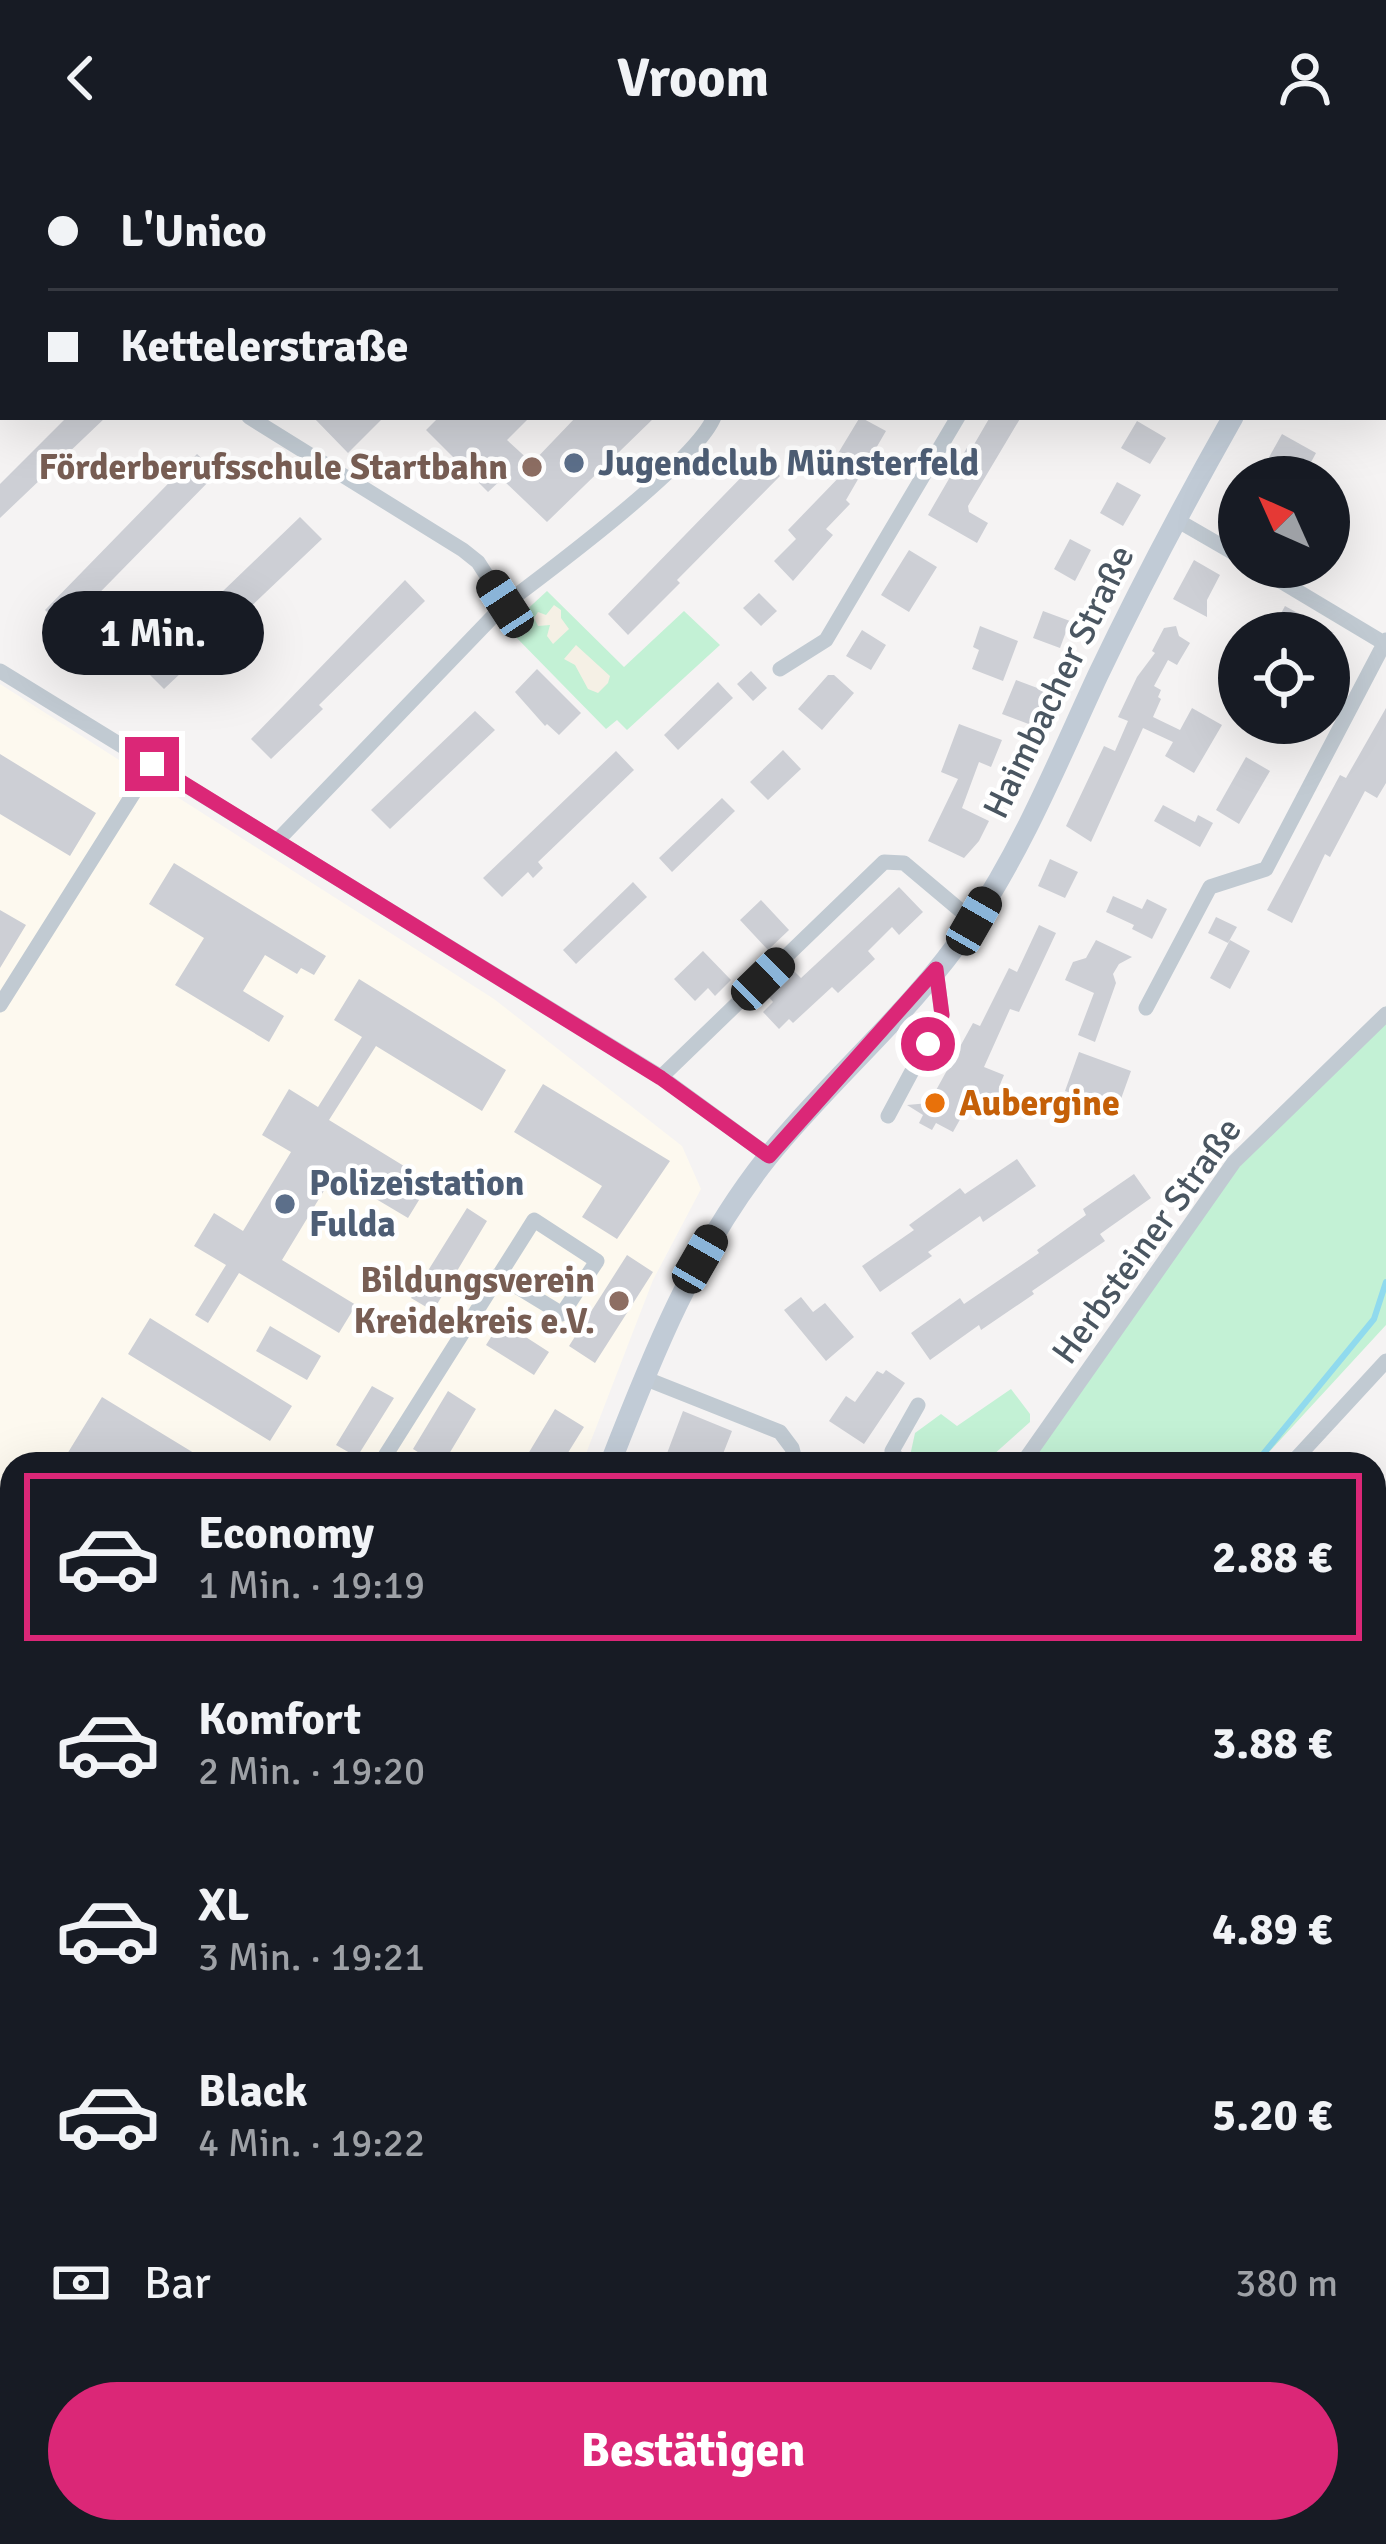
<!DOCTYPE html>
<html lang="de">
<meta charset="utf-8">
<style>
:root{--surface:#171b24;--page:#20242c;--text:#f1f3f6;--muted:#9ea1a6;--line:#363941;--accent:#db2777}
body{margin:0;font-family:Signika,sans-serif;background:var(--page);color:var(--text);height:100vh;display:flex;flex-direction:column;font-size:45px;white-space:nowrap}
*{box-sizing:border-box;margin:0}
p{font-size:39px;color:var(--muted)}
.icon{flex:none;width:66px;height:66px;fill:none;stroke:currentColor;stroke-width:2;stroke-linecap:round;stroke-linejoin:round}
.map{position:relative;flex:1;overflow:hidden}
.panel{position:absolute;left:0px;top:1296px;width:1386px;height:1092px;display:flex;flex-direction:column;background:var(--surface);border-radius:36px 36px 0 0;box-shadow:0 12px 48px #0002}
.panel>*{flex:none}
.banner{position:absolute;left:0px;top:0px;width:1386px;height:264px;box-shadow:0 12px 48px #0002;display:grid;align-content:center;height:264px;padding:0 48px;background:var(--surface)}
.needle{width:78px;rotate:315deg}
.fabs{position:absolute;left:1218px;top:300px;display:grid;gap:24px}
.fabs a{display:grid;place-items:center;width:132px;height:132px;border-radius:50%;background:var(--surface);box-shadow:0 12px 48px #0002;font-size:60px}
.end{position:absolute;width:54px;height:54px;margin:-27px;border:15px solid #db2777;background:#fff;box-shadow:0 0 0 6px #fff}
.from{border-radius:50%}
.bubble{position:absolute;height:84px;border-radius:42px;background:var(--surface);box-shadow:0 12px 48px #0002;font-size:39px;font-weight:700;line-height:84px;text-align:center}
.car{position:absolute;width:36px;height:72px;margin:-36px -18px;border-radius:15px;box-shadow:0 0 9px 3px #0007;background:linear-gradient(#222 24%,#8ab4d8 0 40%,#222 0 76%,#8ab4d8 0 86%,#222 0)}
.banner b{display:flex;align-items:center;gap:42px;height:114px;font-size:45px}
.banner b+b{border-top:3px solid var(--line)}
.banner i{width:30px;height:30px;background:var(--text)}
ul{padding:21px 0 0;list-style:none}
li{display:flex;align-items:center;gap:36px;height:168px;margin:0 24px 18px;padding:0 24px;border:6px solid transparent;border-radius:0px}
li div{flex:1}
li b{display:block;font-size:45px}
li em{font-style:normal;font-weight:700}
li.current{border-color:var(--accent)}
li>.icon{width:108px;height:108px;stroke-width:1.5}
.pay{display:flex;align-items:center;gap:30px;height:132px;padding:0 48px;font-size:45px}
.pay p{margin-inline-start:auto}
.primary-button{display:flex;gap:24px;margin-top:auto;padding:24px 48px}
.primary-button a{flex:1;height:138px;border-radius:72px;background:var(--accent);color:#fff;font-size:48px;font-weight:700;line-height:138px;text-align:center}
header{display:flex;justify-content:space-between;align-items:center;height:156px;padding:0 48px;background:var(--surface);font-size:54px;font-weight:700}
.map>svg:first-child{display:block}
</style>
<header><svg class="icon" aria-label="back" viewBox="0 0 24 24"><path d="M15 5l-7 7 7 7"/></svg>Vroom<svg class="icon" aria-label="person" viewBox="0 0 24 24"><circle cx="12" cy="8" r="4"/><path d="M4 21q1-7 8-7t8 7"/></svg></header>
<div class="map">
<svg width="1386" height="2388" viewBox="0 0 1386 2388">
<rect width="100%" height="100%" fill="#f5f3f3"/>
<path fill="#fdf9ef" d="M0 528 494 843 682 990 701 1033 653 1124 582 1308H12V2322L0 2348Z"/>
<path fill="#e6e4e5" d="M514 0H739L509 3Z"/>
<path fill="#c3f1d5" d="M547 435 624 511 684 455 720 489 627 574 617 564 606 573 507 472Z
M1386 850V1169L1258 1308H1009L1030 1288 1220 1032Z
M1011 1233 1030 1258V1266L983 1308H914L910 1300 915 1277 941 1258 957 1270Z
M1386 2109V2293L1374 2296V2114Z"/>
<path fill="#f5f0e5" d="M554 449 561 454V462L569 473 553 488 547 480 550 469 538 470 534 462 538 456 546 459Z
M576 489 610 520 608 527 598 537 588 533 575 509 564 503Z"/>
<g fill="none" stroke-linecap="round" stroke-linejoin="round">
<path stroke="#90daee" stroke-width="6" d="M1255 1308 1374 1163 1386 1126
M557 2388 564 2376"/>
</g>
<path fill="#cdcfd5" d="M67 261H106L0 362V328Z
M313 261H384L348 297Z
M439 261H530L507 284 532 307 576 261H655L547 366 502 323 488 336 426 274Z
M860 261 886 275 846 344 850 348 826 373 833 379 793 425 774 405 796 383 788 374 846 314 834 304Z
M990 261H1021L968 350 969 356 988 367 977 387 928 359 968 290 972 292Z
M1137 265 1166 282 1150 308 1121 292Z
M1282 278 1316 297 1303 321H1258Z
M197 298 217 317 64 473 45 454Z
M761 301 780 320 677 424 680 427 628 479 608 458Z
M1117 326 1141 339 1123 370 1100 357Z
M300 361 322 383 164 533 143 512Z
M1070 383 1091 394 1075 425 1054 413Z
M909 394 937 411 909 456 881 439Z
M1194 404 1220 419 1207 444V461L1173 443Z
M405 424 425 445 319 549 323 553 271 603 251 583Z
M759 437 777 455 761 470 743 452Z
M1285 450 1334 477H1270Z
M1043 455 1070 465 1060 492 1033 482Z
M980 470 1018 485 1003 525 972 513 979 494 973 491Z
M1176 470 1179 480 1190 487 1177 509 1168 504 1154 530 1161 534 1158 541 1161 543 1153 561 1180 574 1192 552 1222 569 1194 617 1165 600 1173 586 1143 572 1091 686 1066 670 1104 590 1115 595 1128 565 1118 561 1137 521 1155 497 1152 495 1164 472Z
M862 474 886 489 871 514 846 500Z
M537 513 581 557 559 579 547 568 545 570 515 536Z
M751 515 767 532 753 545 737 528Z
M828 519H834L854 537 822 574 798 553Z
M1016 524 1048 536 1034 570 1002 558Z
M718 526 733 542 678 594 664 579Z
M1386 552V627L1377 642 1365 635 1330 701 1325 698 1292 767 1267 754 1340 619 1346 622Z
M475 555 495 574 390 673 371 654Z
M959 568 1002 584 991 611 979 606 962 652 989 665 979 685 964 702 928 685 958 623 941 616Z
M783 594 801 613 768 644 750 626Z
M616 595 634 614 538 706 543 712 533 722 528 716 502 741 483 722Z
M0 598 96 657 70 700 0 658Z
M1246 601 1270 615 1239 668 1216 654Z
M722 642 735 655 672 716 659 702Z
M1163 649 1195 666 1198 659 1213 667 1200 691 1154 665Z
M1050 703 1078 716 1065 742 1038 730Z
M174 707 326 800 314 819 301 812 297 818 265 799 243 835 284 860 269 886 175 829 204 782 149 748Z
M633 726 647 741 576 808 563 794Z
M899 731 923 756 899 779 892 771 868 795 875 803 838 837 832 831 793 867 789 863 779 873 763 856 773 846 768 840 794 815 801 822Z
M1113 740 1142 753 1147 743 1167 753 1152 783 1132 773 1134 769 1106 756Z
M761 744 789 774 768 794 740 764Z
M0 754 26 769 0 812Z
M1216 761 1237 771 1228 787 1208 777Z
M1039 769 1056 777 1019 856 1010 853 984 911 1004 919 999 931 1012 936 999 958 972 942 953 976 936 967 932 974 919 967 923 959 907 949 929 947 973 867 980 870 1009 812 1017 816Z
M1096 784 1132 801 1119 808 1113 818 1116 827 1095 886 1078 879 1094 837 1065 824 1073 806 1086 802Z
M1230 784 1250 795 1230 833 1210 822Z
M703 795 731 824 715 840 708 832 695 845 674 823Z
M359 823 506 914 482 955 376 890 329 964 430 1026 408 1062 334 1018 282 1104 356 1149 339 1177 239 1117 208 1167 195 1159 226 1109 194 1090 214 1057 243 1075 291 996 262 979 289 933 318 951 362 881 334 864Z
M1079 896 1131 915 1117 954 1065 935Z
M543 928 670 1005 617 1083 582 1061 602 1030 514 976Z
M1017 1003 1036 1030 983 1066 980 1060 928 1096 932 1100 880 1136 862 1110 914 1074 909 1069 960 1032 965 1038Z
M1134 1018 1151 1042 1100 1078 1105 1085 1032 1135 1034 1138 981 1174 979 1169 930 1204 911 1177 960 1142 964 1148 1039 1097 1037 1094 1086 1059 1083 1053Z
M467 1052 487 1065 433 1155 411 1142Z
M627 1099 653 1116 595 1207 569 1190Z
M801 1141 813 1156 825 1147 854 1181 826 1205 784 1154Z
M150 1162 292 1250 270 1285 128 1198Z
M501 1165 549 1196 534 1219 486 1189Z
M270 1170 321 1200 307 1224 256 1195Z
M886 1214 905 1227 864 1288 829 1265 846 1240 855 1246 877 1215 883 1218Z
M372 1230 394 1242 357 1301 336 1289Z
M448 1235 476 1253 443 1308H437L413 1293Z
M102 1241 212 1308H61Z
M555 1253 584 1271 561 1308H522Z
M683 1255 732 1275 719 1308H663Z"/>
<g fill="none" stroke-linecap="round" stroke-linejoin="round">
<path stroke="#c1cad2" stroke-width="15" d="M0 108 3 110
M249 261 463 394 478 406 505 448 277 685
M1175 363 1239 400
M1257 411 1384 487
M505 448C549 415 696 306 714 261
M780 513 826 484 958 261
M0 515 661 921 769 1000
M0 849 152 608
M1146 852 1210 731 1266 713 1386 484
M661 921 884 706 904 707 973 765
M888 960 942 859 936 813
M644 1222 780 1276 792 1292 796 1308
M380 1308 534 1064 597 1105 562 1158 498 1119
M901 1308 892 1295 918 1249
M1022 1308 1234 1006 1386 858
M1291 1308 1386 1205
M0 1602 12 1610
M0 2022 12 2002
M1095 2376 1100 2388
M704 2388 705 2376"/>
<path stroke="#c1cbd6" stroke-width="21" d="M1377 3 1379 0
M610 1308C652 1200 694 1094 767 1002 831 922 913 855 970 770 1023 692 1059 603 1098 519 1140 431 1185 346 1233 261
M15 2388 20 2376"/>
</g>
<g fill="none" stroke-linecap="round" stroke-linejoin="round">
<path stroke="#db2777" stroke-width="15" d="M152 608 661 922 769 1000 936 813 942 859 928 888"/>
</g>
<g fill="#5c6f8a" stroke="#fff" stroke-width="4.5">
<circle cx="574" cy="307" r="12"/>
<circle cx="285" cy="1048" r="12"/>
</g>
<g fill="#8d6e63" stroke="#fff" stroke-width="4.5">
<circle cx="532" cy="311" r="12"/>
<circle cx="619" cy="1145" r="12"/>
</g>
<circle fill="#e8710a" stroke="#fff" stroke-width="4.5" cx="935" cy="947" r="12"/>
<g text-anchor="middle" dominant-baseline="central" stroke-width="9" stroke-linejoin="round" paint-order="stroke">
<g font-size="36" font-weight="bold" fill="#4e5e75" stroke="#fff" text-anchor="start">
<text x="598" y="307">Jugendclub Münsterfeld</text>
<text x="309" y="1027">Polizeistation<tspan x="309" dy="41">Fulda</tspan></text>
</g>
<g font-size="36" font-weight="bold" fill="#785e54" stroke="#fff" text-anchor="end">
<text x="508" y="311">Förderberufsschule Startbahn</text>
<text x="595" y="1124">Bildungsverein<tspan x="595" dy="41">Kreidekreis e.V.</tspan></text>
</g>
<g font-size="36" fill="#4a5661" stroke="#fff">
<text transform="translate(1059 526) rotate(-64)">Haimbacher Straße</text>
<text transform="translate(1147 1085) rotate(-54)">Herbsteiner Straße</text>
</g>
<g font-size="36" font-weight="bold" fill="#c56008" stroke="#fff" text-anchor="start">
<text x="959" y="947">Aubergine</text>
</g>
</g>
</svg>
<div class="fabs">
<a><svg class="needle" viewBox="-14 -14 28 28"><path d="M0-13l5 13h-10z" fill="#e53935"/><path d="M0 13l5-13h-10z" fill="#9ea1a6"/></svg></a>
<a><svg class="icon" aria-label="locate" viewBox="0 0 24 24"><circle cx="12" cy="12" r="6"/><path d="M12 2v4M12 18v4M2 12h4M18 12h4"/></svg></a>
</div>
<i class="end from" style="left:928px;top:888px"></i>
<i class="end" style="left:152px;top:608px"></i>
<div class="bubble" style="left:42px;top:435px;width:222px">1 Min.</div>
<i class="car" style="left:505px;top:448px;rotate:327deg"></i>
<i class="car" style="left:974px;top:765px;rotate:30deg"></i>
<i class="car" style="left:763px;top:823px;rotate:46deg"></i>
<i class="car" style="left:700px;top:1103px;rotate:30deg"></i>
<div class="banner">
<b><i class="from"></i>L'Unico</b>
<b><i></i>Kettelerstraße</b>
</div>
<section class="panel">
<ul>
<li class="current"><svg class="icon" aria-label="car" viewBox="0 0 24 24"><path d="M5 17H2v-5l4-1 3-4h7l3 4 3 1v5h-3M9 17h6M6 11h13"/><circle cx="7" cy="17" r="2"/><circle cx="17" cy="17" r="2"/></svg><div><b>Economy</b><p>1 Min. · 19:19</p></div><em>2.88 €</em></li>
<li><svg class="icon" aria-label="car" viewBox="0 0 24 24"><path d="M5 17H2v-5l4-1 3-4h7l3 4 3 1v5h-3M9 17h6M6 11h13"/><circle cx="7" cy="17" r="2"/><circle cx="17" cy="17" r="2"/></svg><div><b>Komfort</b><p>2 Min. · 19:20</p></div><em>3.88 €</em></li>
<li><svg class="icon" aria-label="car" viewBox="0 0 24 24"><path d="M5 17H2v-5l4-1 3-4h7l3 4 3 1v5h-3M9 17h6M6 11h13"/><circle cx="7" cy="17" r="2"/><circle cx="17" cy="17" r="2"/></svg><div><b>XL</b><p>3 Min. · 19:21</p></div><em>4.89 €</em></li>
<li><svg class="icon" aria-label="car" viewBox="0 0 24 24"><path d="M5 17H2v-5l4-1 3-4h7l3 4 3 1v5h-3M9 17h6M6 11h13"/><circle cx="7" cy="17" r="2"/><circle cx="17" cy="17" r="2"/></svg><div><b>Black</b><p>4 Min. · 19:22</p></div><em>5.20 €</em></li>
</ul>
<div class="pay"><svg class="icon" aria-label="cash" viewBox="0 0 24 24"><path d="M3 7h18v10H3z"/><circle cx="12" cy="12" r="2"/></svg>Bar<p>380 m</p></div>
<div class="primary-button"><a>Bestätigen</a></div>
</section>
</div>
